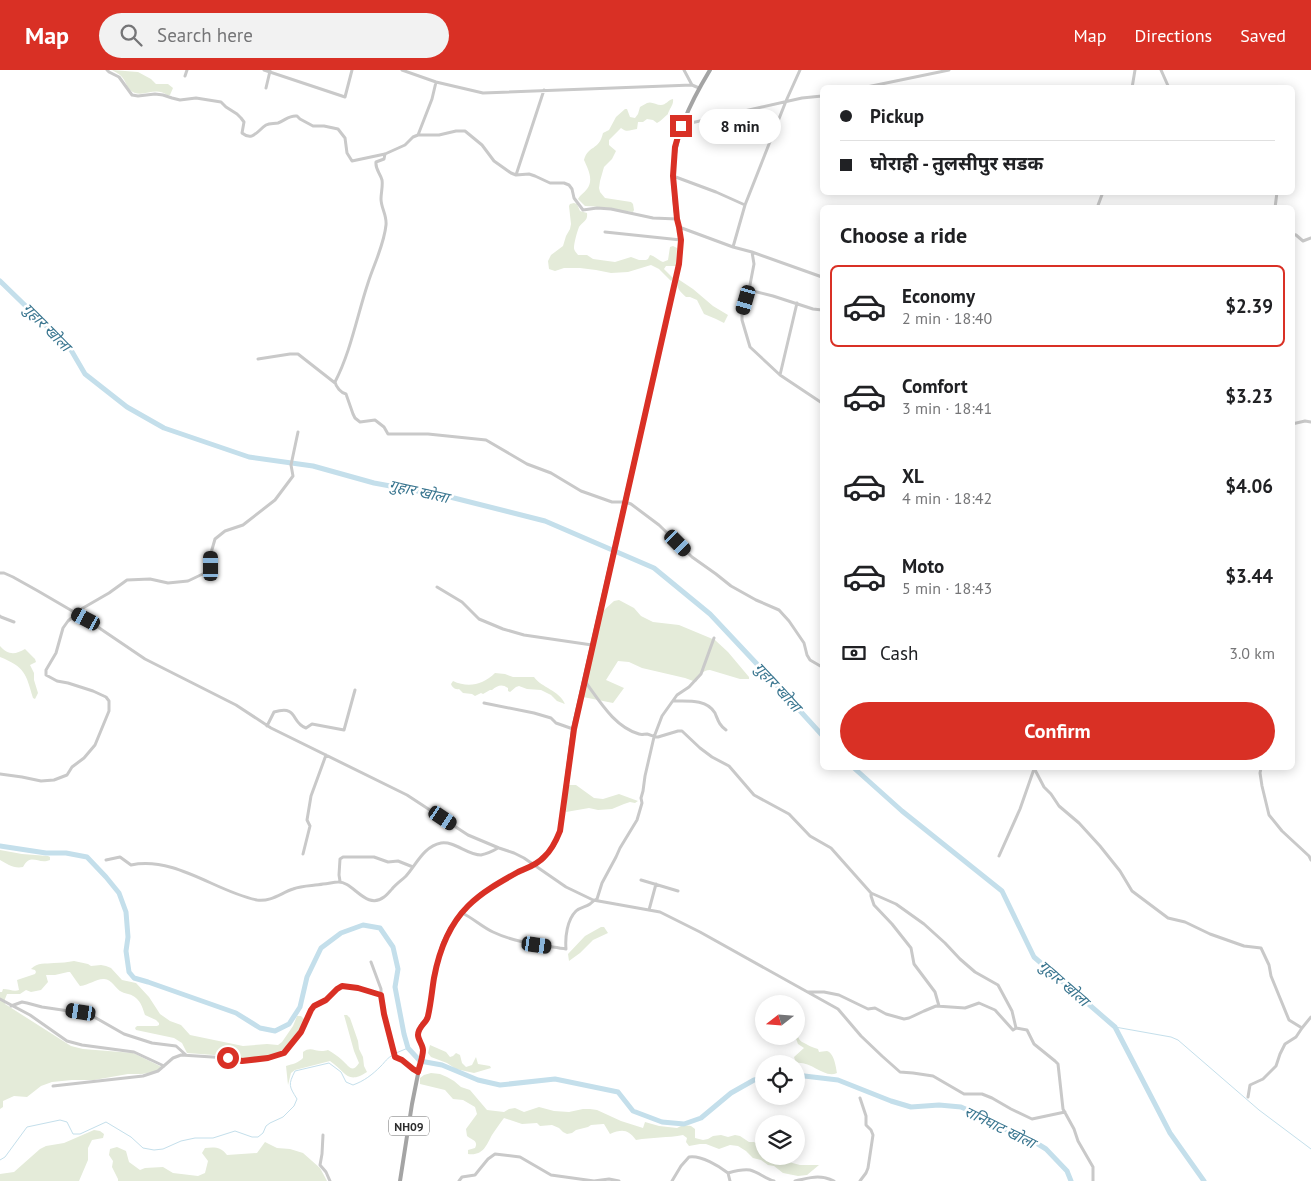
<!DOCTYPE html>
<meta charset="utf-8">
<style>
:root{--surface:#fff;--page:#f2f2f2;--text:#202124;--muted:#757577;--line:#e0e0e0;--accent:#d93025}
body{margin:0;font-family:"PT Sans","Noto Sans Devanagari",sans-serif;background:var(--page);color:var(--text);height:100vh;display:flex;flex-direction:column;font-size:19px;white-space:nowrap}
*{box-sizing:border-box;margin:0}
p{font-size:16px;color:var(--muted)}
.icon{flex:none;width:28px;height:28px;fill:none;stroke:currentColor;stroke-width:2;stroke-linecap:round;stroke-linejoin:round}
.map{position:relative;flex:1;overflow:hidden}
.details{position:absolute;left:820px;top:135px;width:475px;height:565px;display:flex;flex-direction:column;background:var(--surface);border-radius:8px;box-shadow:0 2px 12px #0003}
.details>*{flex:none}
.banner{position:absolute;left:820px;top:15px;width:475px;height:110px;border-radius:8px;box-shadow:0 2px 12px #0003;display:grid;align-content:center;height:110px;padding:0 20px;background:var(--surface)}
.needle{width:32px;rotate:253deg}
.tools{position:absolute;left:755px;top:925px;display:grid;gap:10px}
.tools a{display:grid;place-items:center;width:50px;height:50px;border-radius:50%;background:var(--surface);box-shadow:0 2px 12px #0003;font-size:25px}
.end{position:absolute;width:22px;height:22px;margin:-11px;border:6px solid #d93025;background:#fff;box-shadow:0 0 0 2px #fff}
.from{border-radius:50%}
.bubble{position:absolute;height:35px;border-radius:18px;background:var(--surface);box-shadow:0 2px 12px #0003;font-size:16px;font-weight:700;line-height:35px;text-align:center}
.car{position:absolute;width:15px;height:30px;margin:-15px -8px;border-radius:6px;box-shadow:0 0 4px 1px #0007;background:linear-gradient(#222 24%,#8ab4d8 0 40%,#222 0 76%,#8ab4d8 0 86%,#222 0)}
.banner b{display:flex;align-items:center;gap:18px;height:48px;font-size:19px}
.banner b+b{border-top:1px solid var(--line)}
.banner i{width:12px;height:12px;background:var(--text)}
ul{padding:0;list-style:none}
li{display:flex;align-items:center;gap:15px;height:82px;margin:0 10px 8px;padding:0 10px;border:2px solid transparent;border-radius:8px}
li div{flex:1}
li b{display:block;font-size:19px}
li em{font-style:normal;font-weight:700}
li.on{border-color:var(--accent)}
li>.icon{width:45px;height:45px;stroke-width:1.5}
h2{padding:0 20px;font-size:22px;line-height:60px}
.pay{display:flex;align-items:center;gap:12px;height:55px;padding:0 20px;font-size:19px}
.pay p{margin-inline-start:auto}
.action{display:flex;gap:10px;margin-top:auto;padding:10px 20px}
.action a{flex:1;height:58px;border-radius:30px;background:var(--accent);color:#fff;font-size:20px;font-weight:700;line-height:58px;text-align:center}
header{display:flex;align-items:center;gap:30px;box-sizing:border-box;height:70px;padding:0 25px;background:var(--accent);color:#fff}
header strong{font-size:24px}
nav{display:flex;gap:28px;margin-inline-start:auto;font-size:18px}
.search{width:350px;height:45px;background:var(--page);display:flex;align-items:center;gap:12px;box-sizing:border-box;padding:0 18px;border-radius:28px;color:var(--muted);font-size:19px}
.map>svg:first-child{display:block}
</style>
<header>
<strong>Map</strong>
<div class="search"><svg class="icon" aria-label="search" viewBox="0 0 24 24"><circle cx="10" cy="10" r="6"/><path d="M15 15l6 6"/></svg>Search here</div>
<nav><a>Map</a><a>Directions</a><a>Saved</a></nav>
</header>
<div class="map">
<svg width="1311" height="1111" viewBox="0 0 1311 1111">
<rect width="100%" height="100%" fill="#fff"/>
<path fill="#e4ebd9" d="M112 0 138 2 151 9 156 14H168L173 18 170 25H167C156 17 146 26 135 23 127 20 127 13 122 7 120 4 115 2 112 0Z
M673 29C674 35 669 39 668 44 664 47 661 51 657 53L653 50 647 49 643 52H638L637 59C630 60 627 63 621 58L609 70V75L616 81 612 89 604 97 600 111 599 118 600 122 605 128 631 132 633 134 634 140 633 142C616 140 601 136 585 136L578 129C580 125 584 123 587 119 594 110 588 99 584 90 588 75 599 81 603 63L609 60 616 47 625 39H627L630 47 635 48 638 44 640 37C642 36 645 34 647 33 652 31 656 35 661 35 666 35 668 30 673 29Z
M574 133 577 134 580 141 587 143C588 151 583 151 579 157 577 162 574 173 574 178 574 181 577 183 578 185H587L593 189 615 192 631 187 639 190H646L648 189 650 185C655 186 658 190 663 192L668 190 670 177 673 176 677 178 676 196H666L664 199 673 208 671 211 659 199 651 195 628 202 611 203 596 200 580 198H564L555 201 549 199 548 191 551 185 563 176 566 166 570 159 571 154 569 136 570 134Z
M678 209 693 219 713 236 728 245 724 253 716 249 704 244 697 230 690 227H686C679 221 676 218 678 209Z
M619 530 634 538 641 546 653 552 679 555 715 570 728 582 749 607V609H740L710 600C702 600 700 606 696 612L685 608 642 598 629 592 618 591 606 610 624 618 613 633 583 627 603 541 614 531Z
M0 576C8 585 15 585 25 579L35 589 36 592 30 595 34 603V610L38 623 35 629 33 628C26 604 25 597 0 587Z
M495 603 505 604 513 607H534C542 618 559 620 565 634L557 631 551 625 541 620 527 619 519 616 516 617 510 622 508 621V618C502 614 498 615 492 620H490L483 624 481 623 475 626 472 624 463 623 459 619C455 620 452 617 451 614L453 611C468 618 483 615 495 603Z
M568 715H576L594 728 603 729 619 724 638 731 635 733 630 732 624 734 612 739 598 740 589 738 566 742Z
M0 780 22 784 48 786 50 787V790C38 795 31 782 23 797 14 799 7 794 0 790Z
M601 857H604L608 863 593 870 580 883 569 891 568 884 585 866Z
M74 891 88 894 91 896 101 895 106 896 111 898 122 910 136 913 149 927 160 944 170 951 181 955 190 965 243 976 267 974 278 975 282 972 293 956 297 946H301L304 949 305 951 289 975 278 984 242 989 227 986 187 983 182 973 174 968 136 960 135 958 137 956H157L159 955V953L156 950 145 945C143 939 141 932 136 928 132 924 126 924 122 922 115 919 112 908 103 909 96 909 89 915 80 916L77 912 70 902H68L55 905H46L48 912 41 920 31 922 26 920 20 924H7L5 929V934L71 976 83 979 133 983 162 997 157 1001 142 1004H128L94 1010H72L52 1012 41 1016 27 1027 14 1026 3 1031V1037L0 1039V922H2L3 919C9 919 14 922 19 920L17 910 35 904 36 902 35 900 31 899C38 892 45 894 54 893 61 893 68 892 74 891Z
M796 944C799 953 793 965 802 972 808 975 811 977 818 979L819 982C821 982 824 981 827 981 834 983 836 997 837 1003 824 1009 812 991 796 993L794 987 804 978 798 974 795 966H796Z
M344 945H347L350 948 358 971 359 979 363 987 364 996 367 1002C347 1015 346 1002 330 991L295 1000 291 1003 288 1015 286 996C293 994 298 993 303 988V982C312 975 316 984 328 980 333 983 338 986 342 990 349 996 352 1004 359 993L354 981Z
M430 975 446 982 450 987 453 986 456 983 460 985 462 993 466 997 472 995 476 987 478 994 490 996 491 998 474 1003 456 999 447 993 431 987 428 983Z
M431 1003 440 1004 447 1007 454 1011 461 1017 470 1020 487 1040 504 1042 509 1039 515 1038 524 1042 539 1037 554 1041 569 1042 583 1039H590L597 1040 621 1051 643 1058 645 1052 659 1056 677 1058 683 1055 691 1056 695 1059V1068L703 1070 708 1069 713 1066 721 1065 728 1067 735 1065 740 1066 749 1072H754L764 1078V1086H778L785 1091 800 1095H819L807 1105 798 1106 783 1103 774 1096 768 1095 761 1090 753 1088 746 1081 738 1076 730 1075 719 1079 706 1074H700L689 1076 686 1072 687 1068 683 1065C668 1068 652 1067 636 1070 628 1059 622 1059 610 1064L604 1054H603L591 1055 588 1057 576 1060 572 1063 567 1064 563 1062 559 1058 552 1055 540 1056 537 1053 522 1054 504 1048C500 1053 496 1059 492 1065 486 1076 483 1086 468 1084V1080L475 1078C479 1070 471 1070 467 1066L466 1059 477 1044 475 1037 463 1030 453 1029 445 1020 420 1014V1008L424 1005Z
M94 1060 100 1061 104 1064 103 1068 92 1070 88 1078V1090L79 1111H0V1104L14 1102 40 1079 46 1076 64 1073Z
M265 1072 277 1078 290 1079 303 1083 320 1098 327 1111H118V1109L112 1097 113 1091 109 1085 110 1079 117 1077 126 1081 129 1092 140 1100 145 1098 163 1097 173 1103 198 1106 205 1103 208 1091 202 1083 205 1078C215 1077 221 1077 227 1085L257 1083Z"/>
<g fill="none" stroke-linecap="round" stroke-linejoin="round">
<path stroke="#c4dfeb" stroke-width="1" d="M1115 957 1171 967 1178 970 1259 1040 1311 1079
M396 983 408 978
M0 1090 5 1087 27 1057 60 1050 67 1052 73 1064H80L106 1052 131 1067 143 1078 154 1080 163 1079 181 1071 195 1068H213L235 1061 252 1067H258L263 1063 266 1056 270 1053 283 1047 294 1036 297 1029C289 1016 288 1015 295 1001L329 993 341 1002 346 1012 353 1015C364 1011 372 1005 381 996 385 992 387 988 393 985"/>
<path stroke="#c4dfeb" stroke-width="5" d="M0 211 71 280 85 304 127 337 164 358 249 387 313 396 374 413 450 427 545 451 654 498 710 544 772 610 822 665
M854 698 902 741 1002 821 1034 887 1115 957 1170 1063 1204 1111
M0 776 46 783H66L87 787 106 807 119 823 126 842 128 867 126 881 129 902 134 908 148 912 236 943 260 958 275 961 289 954 300 937 307 907 321 878 341 863 363 855 380 858 393 877 398 899 395 917 404 964 408 978 420 991 442 995 478 1010 500 1015 555 1009 618 1022 633 1041 662 1052 684 1054 701 1048 731 1023 754 1010 764 1008
M796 1005 838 1010 891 1031 911 1037 939 1035 961 1037 979 1045 1001 1058 1025 1066 1046 1079 1067 1101 1071 1111"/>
<path stroke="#c9c9c9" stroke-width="3" d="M107 0 109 2 119 7 132 25 138 26 155 24 163 25 172 28 180 30 196 28 221 32 226 37 237 44 241 48 244 52 242 63C253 72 258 60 266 55 270 53 274 54 278 53 286 50 289 45 297 46L300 49 313 56H324L338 59 345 68 347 83 352 91 385 84 405 75 413 67 418 65H439L456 61H465L482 75 494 91 511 103 516 105 529 104 535 106 550 113H564L569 115 572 119 574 128 583 140 597 138 611 139 653 148 677 149
M264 0 345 27 352 0
M402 0 436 12 483 23 692 15 699 18
M684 0 692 15
M1161 0 1169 18
M185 6 187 0
M266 18 270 1
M862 18 949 0
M1132 18 1135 0
M682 55 802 28 822 26
M418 65 432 29 436 12
M385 84 384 89 376 92C375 99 380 103 382 110 383 116 381 123 381 129 381 138 387 145 386 155 384 175 374 194 368 213 357 246 351 281 335 312 336 317 341 323 346 324L353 344 355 348 360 352 375 350 384 357 388 364H428L486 370 527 394 551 403 581 421 612 432H625L631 434 659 455 692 487 716 504 731 516 756 530 779 540 789 551 804 573 807 585 810 590 822 597
M516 105 544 20
M673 106 716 122 745 135
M1097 138 1103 122
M1275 138 1277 122
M679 157 733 177 752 182 822 207
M605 162 681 170
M1292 164 1296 165 1303 171 1311 168
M733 177 745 135 786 31 800 0
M752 182 754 194 749 220 742 240V250L750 277 780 305 822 333
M749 220 773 226 813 239 822 240
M258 289 290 284H298L335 313
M780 305 797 233
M1292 354 1305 351 1311 352
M0 503H4L13 507 38 521 86 549 145 589 236 635 271 658 407 725 468 765 499 778 514 783 524 788 566 817 593 830 660 842 700 862 838 939 861 966 882 986 900 1002 913 1003 933 1006 964 1024H982L992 1028 1011 1039 1032 1049 1065 1042
M437 517 462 532 479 549 503 559 524 565 592 575
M0 546 1 547 14 552
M584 610C599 630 614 657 639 664 642 665 644 664 647 664 651 665 654 667 658 667L678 661H682L700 678 712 687 729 696 754 725 789 744 810 766 831 778 871 823 896 834 924 854 945 873 960 889 975 902 998 915 1012 941 1016 958 1027 960 1034 974 1055 991 1058 994 1063 1039 1074 1059 1078 1071 1093 1097V1111
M674 631C688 631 707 629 715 643 718 650 719 655 726 660
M484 633 534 643 551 648 556 653 573 659
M267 656 274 642C299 635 290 652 306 658L312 654 344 660 355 620
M1034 698 1044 717 1051 724 1059 736 1079 753 1100 776 1120 801 1132 821 1168 848 1185 852 1210 864 1244 876 1261 878 1269 895 1271 906 1289 950 1302 958
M1261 698 1260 703 1262 716 1269 745 1282 761 1309 786 1311 790
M0 704 22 707 41 711 54 710 67 705 72 697 84 688 95 675 109 641V631L106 627 93 621 68 613 57 611 46 605V600L56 583 63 558 68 551 83 538 109 523 127 510 150 509 168 513 188 511 209 501 211 496V483L215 469 225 461 243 455 275 430 293 406 291 395 298 362
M303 784 310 756 307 750 311 726 326 685
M999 786 1020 739 1034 699
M106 790 120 787 131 795C176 786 216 822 257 830 271 832 281 823 293 819 303 815 313 816 323 814 328 814 333 812 338 812 353 811 366 841 384 827 387 825 390 821 392 819 396 814 402 810 406 806 416 795 424 776 441 773 455 771 467 785 481 785 486 784 493 781 498 778
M641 810 678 821
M340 811 339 805 340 789 343 787H374L388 792 398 791 413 797
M871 823V826L874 835 892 854 911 878 914 894 935 922 939 936
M649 840 656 814
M462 843C473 848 482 857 493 862 516 873 541 875 566 879 565 867 567 850 576 841 580 837 586 837 590 834 592 832 594 830 597 829L602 813 616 787 620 778 637 750 642 733 641 728 643 721 645 706 654 667 662 646 677 625 689 617 701 604 714 568
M371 892 381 919V925
M808 922H824L839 925 868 939 875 938 886 944 904 949 909 948 924 941 936 936 965 938 979 933 995 940 1013 960 1016 958
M0 929 30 945 67 971 82 975 134 982 164 996
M11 936 22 932 27 933 42 937 89 944 124 964 152 973 176 976 186 985
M53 1016 143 1006 158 1001 173 988 181 985 228 988 243 991 268 987 284 983 287 980 301 962 311 940 314 936 326 930 337 919 342 916 359 918 381 925 384 945 395 987 402 990 413 999 418 1002
M1248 1027 1250 1015 1263 1009 1276 996 1280 984 1285 974 1296 967 1302 958 1311 947
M860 1028 866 1046V1055L871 1060 873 1065 868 1098 866 1103 860 1111
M323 1065 322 1084 320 1095 326 1102 330 1111
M459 1111 462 1107 475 1105 479 1100 488 1089 495 1084 520 1087 551 1105 594 1111 609 1109 619 1111
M672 1111 681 1096 689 1087C701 1085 719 1096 728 1103
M730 1111 728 1103C735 1101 743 1099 750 1100 758 1102 766 1109 774 1111
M795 1111C810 1108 819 1104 834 1111"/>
<path stroke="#a4a4a4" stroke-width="4" d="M400 1111 412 1034 423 979 418 965 422 954 428 948 434 907 443 873 450 859 466 838 481 824 518 802 534 795 544 788 554 775 560 761 573 659 679 194C680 186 681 176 681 168 680 161 678 155 677 149 674 136 674 120 673 107 673 67 690 33 710 0"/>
</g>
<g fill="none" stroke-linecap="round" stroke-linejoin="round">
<path stroke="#d93025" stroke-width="6" d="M228 988 242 991 268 988 284 983 301 962 311 940 314 936 326 930 337 919 342 916 358 918 381 925 384 944 395 987 402 990 413 999 418 1002C420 995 423 986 423 980 423 975 418 970 418 965 418 956 427 953 428 946 431 933 432 920 434 908 439 881 448 856 468 836 482 822 500 812 518 802 527 798 537 795 544 787 552 780 556 771 560 761L574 659 679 194 681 170 679 157 677 149 673 106 675 77 681 56"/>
</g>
<g text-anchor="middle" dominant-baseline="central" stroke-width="5" stroke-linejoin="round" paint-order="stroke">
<rect fill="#fff" stroke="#6b6b6b" stroke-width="1" x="389" y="1046.5" width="40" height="19" rx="4"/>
<g font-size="12" font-weight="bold" fill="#2c2c2c">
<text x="409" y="1056">NH09</text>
</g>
<g font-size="15" font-style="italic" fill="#39758f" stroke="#fff">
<text transform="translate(47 257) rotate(45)">गुहार खोला</text>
<text transform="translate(419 421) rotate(13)">गुहार खोला</text>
<text transform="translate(778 617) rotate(47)">गुहार खोला</text>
<text transform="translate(1064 913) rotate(41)">गुहार खोला</text>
<text transform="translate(1000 1057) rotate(26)">रानिघाट खोला</text>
</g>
</g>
</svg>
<div class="tools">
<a><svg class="needle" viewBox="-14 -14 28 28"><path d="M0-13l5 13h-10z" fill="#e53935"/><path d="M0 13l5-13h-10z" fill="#757577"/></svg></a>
<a><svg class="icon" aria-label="locate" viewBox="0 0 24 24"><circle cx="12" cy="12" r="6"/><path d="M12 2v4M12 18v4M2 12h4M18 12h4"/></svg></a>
<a><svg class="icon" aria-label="layers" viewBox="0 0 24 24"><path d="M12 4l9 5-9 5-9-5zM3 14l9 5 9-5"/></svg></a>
</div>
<i class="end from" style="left:228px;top:988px"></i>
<i class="end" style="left:681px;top:56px"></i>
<div class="bubble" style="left:699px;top:39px;width:82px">8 min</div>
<i class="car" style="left:746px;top:230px;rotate:196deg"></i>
<i class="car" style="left:678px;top:473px;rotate:135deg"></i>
<i class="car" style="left:211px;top:496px;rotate:0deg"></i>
<i class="car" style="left:86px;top:549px;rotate:298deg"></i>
<i class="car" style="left:443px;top:748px;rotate:124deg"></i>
<i class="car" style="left:537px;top:875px;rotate:98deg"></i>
<i class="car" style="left:81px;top:942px;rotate:279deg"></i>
<div class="banner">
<b><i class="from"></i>Pickup</b>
<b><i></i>घोराही - तुलसीपुर सडक</b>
</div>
<section class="details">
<h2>Choose a ride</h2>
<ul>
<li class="on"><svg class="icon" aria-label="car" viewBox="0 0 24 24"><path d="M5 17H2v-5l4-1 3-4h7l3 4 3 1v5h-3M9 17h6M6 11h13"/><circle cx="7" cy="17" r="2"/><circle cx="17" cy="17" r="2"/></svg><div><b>Economy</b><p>2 min · 18:40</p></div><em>$2.39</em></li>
<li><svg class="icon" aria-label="car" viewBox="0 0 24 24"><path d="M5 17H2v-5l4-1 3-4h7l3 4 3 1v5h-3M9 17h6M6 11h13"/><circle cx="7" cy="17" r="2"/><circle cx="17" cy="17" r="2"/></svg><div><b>Comfort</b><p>3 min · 18:41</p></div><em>$3.23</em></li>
<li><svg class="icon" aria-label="car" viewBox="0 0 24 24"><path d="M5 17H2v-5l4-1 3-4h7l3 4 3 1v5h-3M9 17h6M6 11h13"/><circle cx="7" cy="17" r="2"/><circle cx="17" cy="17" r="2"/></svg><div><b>XL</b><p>4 min · 18:42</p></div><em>$4.06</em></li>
<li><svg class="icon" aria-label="car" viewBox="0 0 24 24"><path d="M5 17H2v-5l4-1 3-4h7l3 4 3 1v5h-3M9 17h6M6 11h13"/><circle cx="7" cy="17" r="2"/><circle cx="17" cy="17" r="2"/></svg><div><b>Moto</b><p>5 min · 18:43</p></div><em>$3.44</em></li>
</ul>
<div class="pay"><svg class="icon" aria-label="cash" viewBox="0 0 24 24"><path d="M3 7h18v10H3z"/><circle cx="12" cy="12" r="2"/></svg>Cash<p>3.0 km</p></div>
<div class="action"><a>Confirm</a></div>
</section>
</div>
